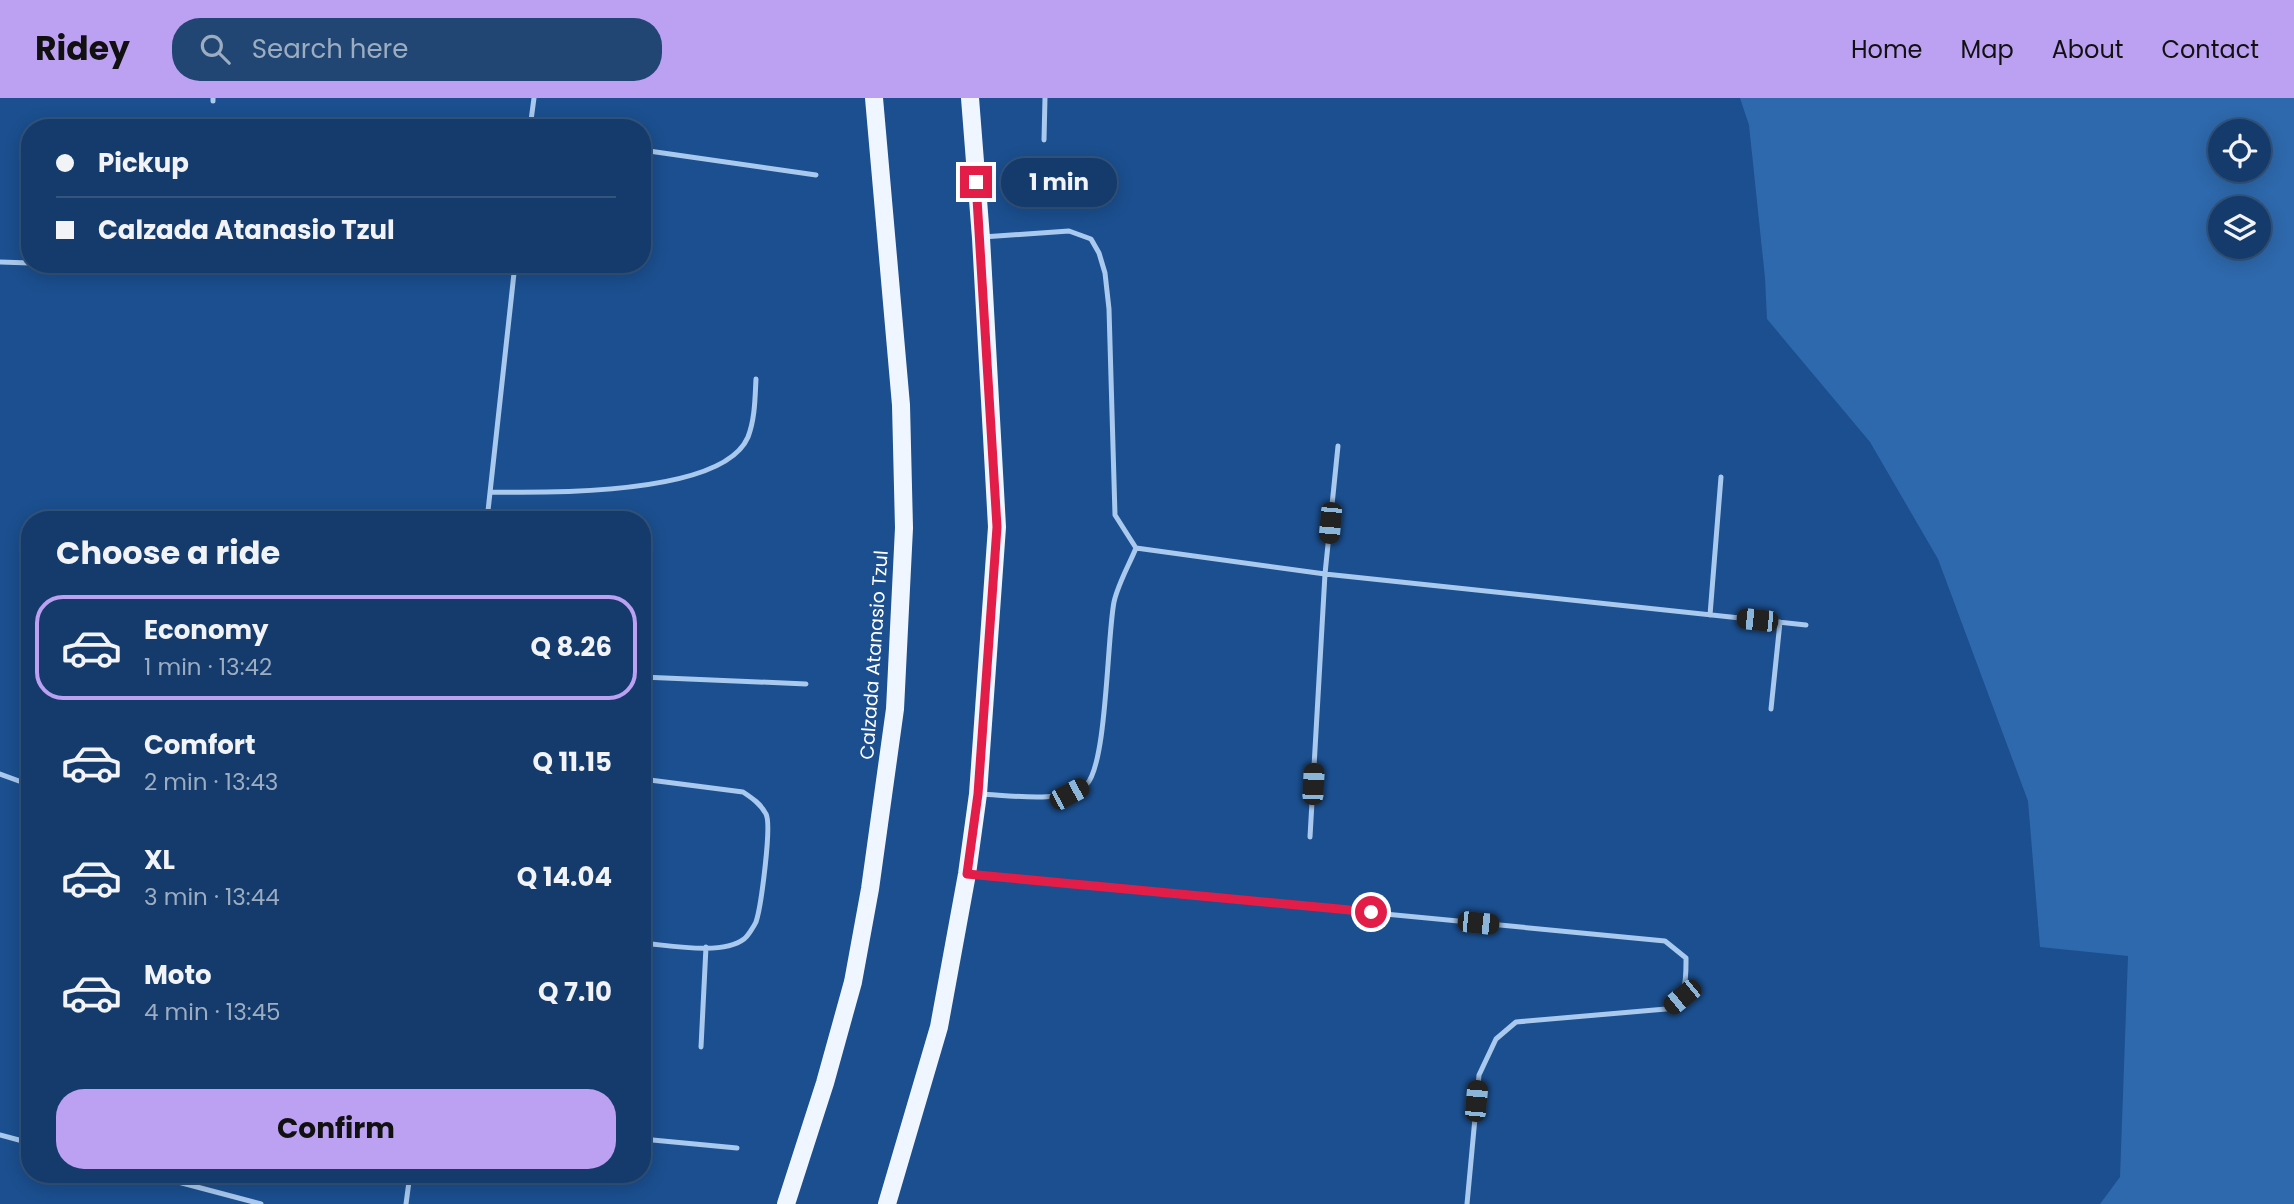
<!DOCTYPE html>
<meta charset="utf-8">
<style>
:root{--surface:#143b6b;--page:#214673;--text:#f1f3f6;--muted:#9dadc1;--line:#33557e;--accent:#bca0f2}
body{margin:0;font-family:Poppins,sans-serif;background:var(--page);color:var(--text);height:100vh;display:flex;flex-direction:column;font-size:26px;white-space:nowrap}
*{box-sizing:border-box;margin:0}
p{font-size:23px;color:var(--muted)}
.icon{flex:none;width:38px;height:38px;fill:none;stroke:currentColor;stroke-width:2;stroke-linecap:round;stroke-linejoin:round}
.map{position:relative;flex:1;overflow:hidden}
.details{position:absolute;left:21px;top:413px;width:630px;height:672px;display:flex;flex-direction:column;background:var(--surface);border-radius:28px;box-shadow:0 4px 18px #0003,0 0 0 2px var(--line)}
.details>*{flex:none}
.banner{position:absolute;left:21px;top:21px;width:630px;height:154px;border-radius:28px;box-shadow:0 4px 18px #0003,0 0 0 2px var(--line);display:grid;align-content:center;height:154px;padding:0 35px;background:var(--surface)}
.controls{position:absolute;left:2208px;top:21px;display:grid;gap:14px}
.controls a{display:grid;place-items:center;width:63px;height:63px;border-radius:50%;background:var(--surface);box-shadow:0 4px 18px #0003,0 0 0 2px var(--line);font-size:35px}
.end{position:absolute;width:32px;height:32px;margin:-16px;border:9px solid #e11d48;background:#fff;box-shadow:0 0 0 4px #fff}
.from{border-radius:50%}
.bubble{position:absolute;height:49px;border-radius:24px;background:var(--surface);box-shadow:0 4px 18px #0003,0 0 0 2px var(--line);font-size:23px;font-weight:700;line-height:49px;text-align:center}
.car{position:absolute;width:21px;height:42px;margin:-21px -10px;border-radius:9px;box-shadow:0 0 5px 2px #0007;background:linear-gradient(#222 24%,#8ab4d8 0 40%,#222 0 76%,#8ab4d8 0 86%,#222 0)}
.banner b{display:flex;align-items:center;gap:24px;height:66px;font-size:26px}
.banner b+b{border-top:2px solid var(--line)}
.banner i{width:18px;height:18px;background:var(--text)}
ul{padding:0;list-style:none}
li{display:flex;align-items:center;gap:21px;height:105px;margin:0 14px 10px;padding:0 21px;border:4px solid transparent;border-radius:28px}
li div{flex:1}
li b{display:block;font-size:26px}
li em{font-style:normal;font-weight:700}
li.selected{border-color:var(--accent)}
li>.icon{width:63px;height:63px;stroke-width:1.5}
h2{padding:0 35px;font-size:32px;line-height:84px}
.cta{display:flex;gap:14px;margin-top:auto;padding:14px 35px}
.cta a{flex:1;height:80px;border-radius:28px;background:var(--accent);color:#111;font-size:28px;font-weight:700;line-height:80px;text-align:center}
header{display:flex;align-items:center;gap:42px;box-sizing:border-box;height:98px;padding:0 35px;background:var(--accent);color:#111}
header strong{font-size:33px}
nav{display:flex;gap:38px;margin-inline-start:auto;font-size:24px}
.search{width:490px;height:63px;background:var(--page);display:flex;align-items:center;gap:18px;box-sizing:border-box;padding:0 24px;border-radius:28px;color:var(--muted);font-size:26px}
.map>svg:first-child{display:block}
</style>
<header>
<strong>Ridey</strong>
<div class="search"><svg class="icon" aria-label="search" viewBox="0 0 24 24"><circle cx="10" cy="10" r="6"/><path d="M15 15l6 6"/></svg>Search here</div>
<nav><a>Home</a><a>Map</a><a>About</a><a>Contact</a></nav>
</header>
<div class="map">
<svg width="2294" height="1106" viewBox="0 0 2294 1106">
<rect width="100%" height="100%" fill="#1b4f8f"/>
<path fill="#2e69ad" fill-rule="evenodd" d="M1740 0H2294V1106H2100L2120 1079 2128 858 2040 849 2028 703 1938 461 1870 344 1767 221 1765 180 1749 27ZM2221 33H2259V72H2221ZM2221 110H2259V149H2221Z"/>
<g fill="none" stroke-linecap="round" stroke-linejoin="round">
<path stroke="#a9c9ee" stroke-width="5" d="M213 3V0
M530 30 534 0
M1044 42 1045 0
M642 52 816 77
M0 164 30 165
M43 166 167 174
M490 394C544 395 723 398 748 339 755 321 755 300 756 281
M487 422 515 166
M1136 450 1325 476 1806 527
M1710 517 1721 379
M642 579 806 586
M1771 611 1780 524
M0 676 30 687
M642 681 743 694C752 700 761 706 766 716 772 727 761 809 756 824 754 828 748 838 744 841 722 858 668 847 642 845
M981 696C1008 697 1065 706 1086 687 1107 668 1107 539 1114 504 1118 486 1129 467 1136 450L1115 417 1109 211 1105 175 1099 155 1091 141 1069 133 983 139
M1310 739 1325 476 1338 348
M970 776 1665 843 1686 860C1686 887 1687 894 1666 911L1516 924 1496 941 1479 977 1467 1106
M701 949 706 849
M0 1037 30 1045
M642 1041 737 1050
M148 1076 261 1106
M406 1106 410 1076"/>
<path stroke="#f0f6ff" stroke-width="18" d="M786 1106 825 985 853 884 870 791 895 611 904 430 901 307 874 0
M887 1106 939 929 967 776 978 696 997 429 981 140 970 0"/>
</g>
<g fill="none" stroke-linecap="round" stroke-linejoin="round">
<path stroke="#e11d48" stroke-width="9" d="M976 84 997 429 978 696 967 776 1371 814"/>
</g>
<g text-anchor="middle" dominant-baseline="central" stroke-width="5" stroke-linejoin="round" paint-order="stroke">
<g font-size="19" fill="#fff" stroke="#1b4f8f">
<text transform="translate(874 557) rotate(-86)">Calzada Atanasio Tzul</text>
</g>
</g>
</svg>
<div class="controls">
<a><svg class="icon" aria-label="locate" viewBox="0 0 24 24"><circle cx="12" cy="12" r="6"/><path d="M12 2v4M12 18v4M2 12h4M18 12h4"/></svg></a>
<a><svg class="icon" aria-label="layers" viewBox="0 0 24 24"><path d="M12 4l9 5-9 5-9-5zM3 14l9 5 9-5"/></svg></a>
</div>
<i class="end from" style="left:1371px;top:814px"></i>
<i class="end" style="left:976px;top:84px"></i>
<div class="bubble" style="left:1001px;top:60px;width:116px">1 min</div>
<i class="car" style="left:1330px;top:425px;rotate:185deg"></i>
<i class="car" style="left:1757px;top:522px;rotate:276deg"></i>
<i class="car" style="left:1313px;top:686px;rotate:3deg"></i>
<i class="car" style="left:1069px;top:696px;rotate:62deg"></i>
<i class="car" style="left:1478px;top:825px;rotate:96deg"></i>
<i class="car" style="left:1682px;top:899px;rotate:231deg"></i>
<i class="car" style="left:1476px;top:1003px;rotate:5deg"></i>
<div class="banner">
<b><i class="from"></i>Pickup</b>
<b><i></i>Calzada Atanasio Tzul</b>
</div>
<section class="details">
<h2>Choose a ride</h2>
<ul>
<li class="selected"><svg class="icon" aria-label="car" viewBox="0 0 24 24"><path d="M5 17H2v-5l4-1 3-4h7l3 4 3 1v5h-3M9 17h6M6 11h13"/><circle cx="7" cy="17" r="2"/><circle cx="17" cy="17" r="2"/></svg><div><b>Economy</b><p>1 min · 13:42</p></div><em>Q 8.26</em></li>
<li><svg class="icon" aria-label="car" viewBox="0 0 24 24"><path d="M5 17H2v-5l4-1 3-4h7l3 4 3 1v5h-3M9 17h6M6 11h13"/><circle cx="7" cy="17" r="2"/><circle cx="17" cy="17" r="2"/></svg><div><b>Comfort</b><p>2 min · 13:43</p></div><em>Q 11.15</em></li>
<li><svg class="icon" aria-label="car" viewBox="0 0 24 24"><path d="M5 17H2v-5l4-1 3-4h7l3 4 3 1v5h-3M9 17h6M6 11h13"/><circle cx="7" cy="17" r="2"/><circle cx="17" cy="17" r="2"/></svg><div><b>XL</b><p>3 min · 13:44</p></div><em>Q 14.04</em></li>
<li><svg class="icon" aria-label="car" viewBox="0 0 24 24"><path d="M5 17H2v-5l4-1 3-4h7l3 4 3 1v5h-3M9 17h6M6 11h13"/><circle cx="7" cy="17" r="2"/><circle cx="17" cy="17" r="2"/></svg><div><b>Moto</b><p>4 min · 13:45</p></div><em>Q 7.10</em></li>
</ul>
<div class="cta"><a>Confirm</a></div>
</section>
</div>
